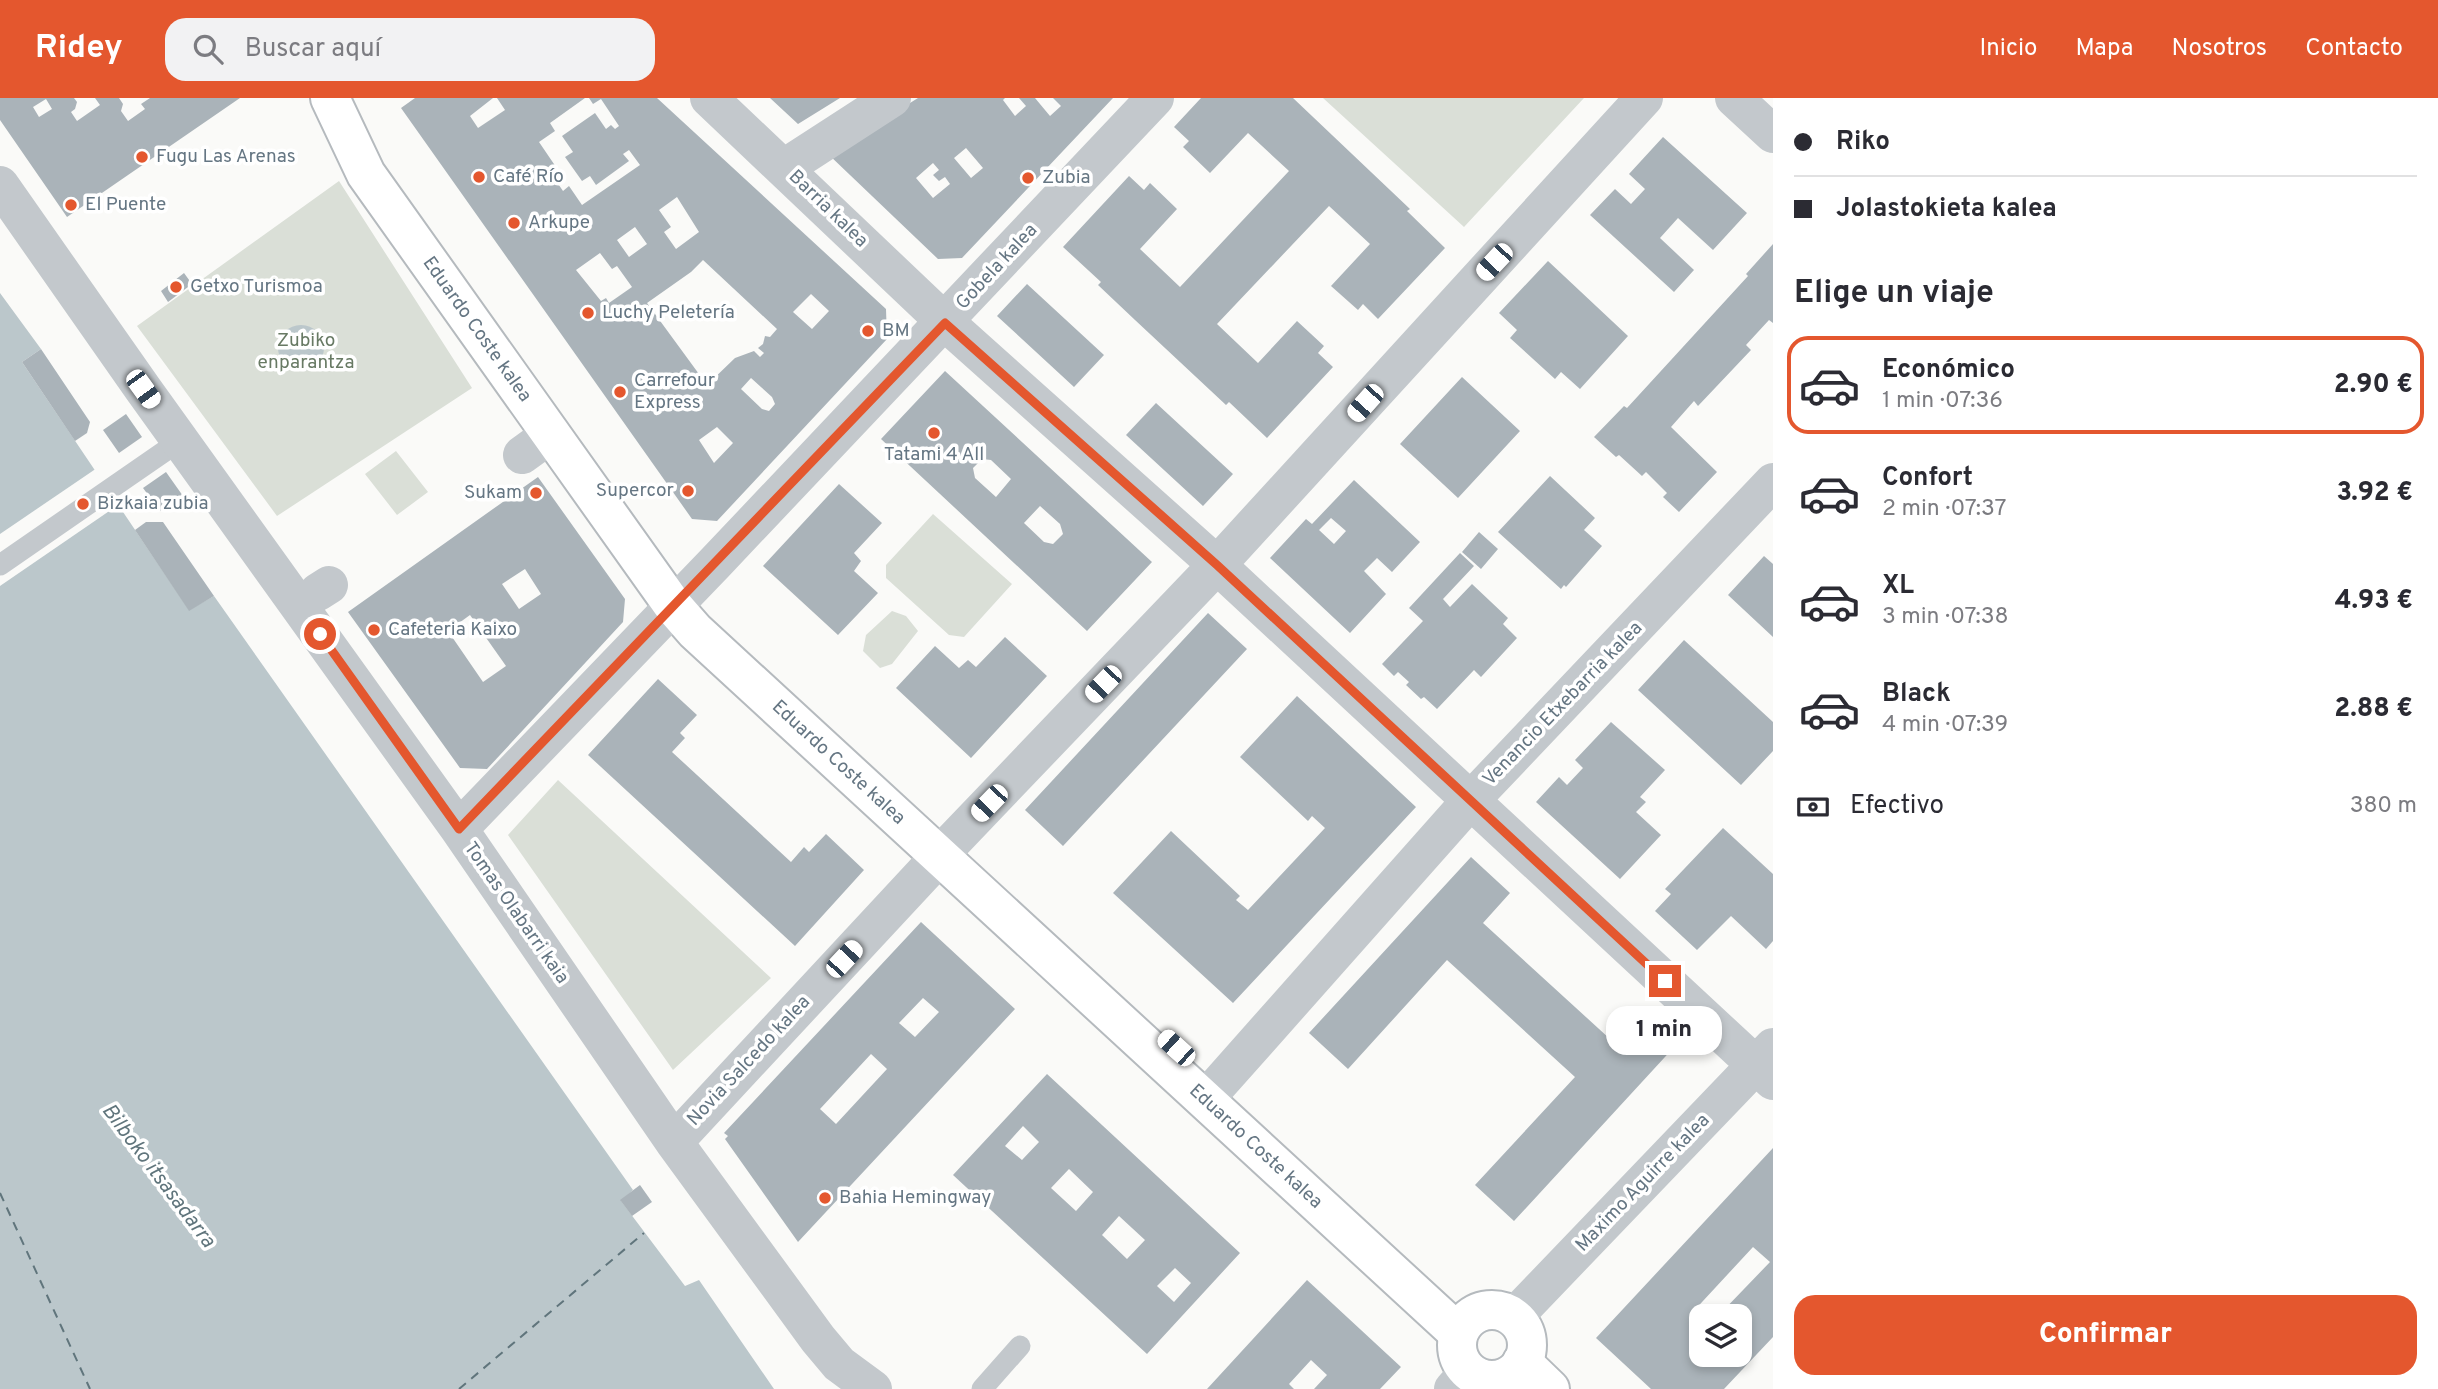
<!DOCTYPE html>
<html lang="es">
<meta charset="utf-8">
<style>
:root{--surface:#fff;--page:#f2f2f3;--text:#2b2b33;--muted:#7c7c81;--line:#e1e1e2;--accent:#e4572e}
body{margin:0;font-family:Overpass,sans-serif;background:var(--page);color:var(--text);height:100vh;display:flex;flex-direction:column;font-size:26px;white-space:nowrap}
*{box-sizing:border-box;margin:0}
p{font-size:23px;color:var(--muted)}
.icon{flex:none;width:38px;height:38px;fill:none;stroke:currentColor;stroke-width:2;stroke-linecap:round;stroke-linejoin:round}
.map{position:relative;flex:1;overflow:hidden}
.side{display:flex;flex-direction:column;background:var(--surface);width:665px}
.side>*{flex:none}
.guide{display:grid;align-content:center;height:154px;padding:0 21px;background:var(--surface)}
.buttons{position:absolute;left:1689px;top:1206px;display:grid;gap:14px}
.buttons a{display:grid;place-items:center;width:63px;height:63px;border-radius:14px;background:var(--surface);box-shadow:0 4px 10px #0003;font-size:35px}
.end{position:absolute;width:32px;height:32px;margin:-16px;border:9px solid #e4572e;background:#fff;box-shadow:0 0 0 4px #fff}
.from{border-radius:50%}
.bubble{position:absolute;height:49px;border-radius:21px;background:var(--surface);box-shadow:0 4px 10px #0003;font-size:23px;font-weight:800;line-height:49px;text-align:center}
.car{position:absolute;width:21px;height:42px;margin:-21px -10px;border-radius:9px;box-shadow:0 0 5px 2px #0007;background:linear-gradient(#fff 24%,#345 0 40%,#fff 0 76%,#345 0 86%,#fff 0)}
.guide b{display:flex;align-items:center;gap:24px;height:66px;font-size:26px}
.guide b+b{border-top:2px solid var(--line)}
.guide i{width:18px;height:18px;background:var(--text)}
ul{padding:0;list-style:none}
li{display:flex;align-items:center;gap:21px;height:98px;margin:0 14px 10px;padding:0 7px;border:4px solid transparent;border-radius:21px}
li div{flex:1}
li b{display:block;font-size:26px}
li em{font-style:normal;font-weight:800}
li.on{border-color:var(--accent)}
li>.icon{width:63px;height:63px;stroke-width:1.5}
h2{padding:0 21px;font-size:32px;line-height:84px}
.pay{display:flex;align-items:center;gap:18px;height:77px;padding:0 21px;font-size:26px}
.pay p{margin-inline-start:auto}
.button{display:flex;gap:14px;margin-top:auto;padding:14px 21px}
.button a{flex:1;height:80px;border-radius:21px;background:var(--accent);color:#fff;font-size:28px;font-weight:800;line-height:80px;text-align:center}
header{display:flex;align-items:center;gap:42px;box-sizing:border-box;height:98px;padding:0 35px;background:var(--accent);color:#fff}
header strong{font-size:33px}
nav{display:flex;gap:38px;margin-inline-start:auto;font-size:24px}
.search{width:490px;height:63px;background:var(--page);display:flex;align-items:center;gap:18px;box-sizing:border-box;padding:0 24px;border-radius:21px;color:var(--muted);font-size:26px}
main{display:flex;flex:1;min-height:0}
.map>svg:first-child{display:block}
</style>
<header>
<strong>Ridey</strong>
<div class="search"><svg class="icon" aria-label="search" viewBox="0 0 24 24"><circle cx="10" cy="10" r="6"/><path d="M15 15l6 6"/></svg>Buscar aquí</div>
<nav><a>Inicio</a><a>Mapa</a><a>Nosotros</a><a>Contacto</a></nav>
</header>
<main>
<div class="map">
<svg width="1773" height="1291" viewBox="0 0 1773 1291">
<rect width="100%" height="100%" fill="#fafaf8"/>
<path fill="#dadfd7" d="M1323 0H1584L1464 129Z
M339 83 472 290 277 418 137 228Z
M396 353 428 394 397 417 365 376Z
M933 416 1012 486 964 539 949 537 886 480V467Z
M892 513 906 518 918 533 892 566 880 570 863 553 866 537Z
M558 682 771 880 673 972 508 737Z"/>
<path fill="#bbc7cb" d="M0 195 41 251 22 264 189 512 214 498 633 1092 621 1103 685 1188 699 1182 774 1291H0Z
M278 250a23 23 0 1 1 46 0a23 23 0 1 1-46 0Z"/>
<path fill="#fafaf8" d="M97 370 121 405 0 488V436Z"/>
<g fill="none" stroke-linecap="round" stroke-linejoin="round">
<path stroke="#60757c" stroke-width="2" stroke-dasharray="9 7" stroke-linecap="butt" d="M0 1095 90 1291
M459 1291 644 1135"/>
</g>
<path fill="#aab3b9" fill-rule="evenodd" d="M0 0H74L77 4 75 11 71 14 77 23 100 7 95 0H119L123 6 121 13 128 23 145 11 141 6 150 0H240L67 119 0 22ZM46 1 52 11 39 19 33 9Z
M415 0H493L470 18 478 30 505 12 497 0H585L550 25 555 33 539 44 556 69 550 74 563 93 569 88 582 107 640 67 629 52 623 56 629 63 596 87 590 78 582 83 565 59 573 54 562 38 595 15 606 31 611 27 615 31 619 28 601 1 593 6 589 0H657L886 211 887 241 717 423 692 421 401 10ZM677 99 699 134 676 151 664 134 671 129 659 112ZM635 129 647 146 629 159 617 142ZM600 155 612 171 617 168 632 189 609 205 606 200 601 203 576 172ZM703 162 777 231 770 239 765 238 763 246 758 250 764 255 760 259 754 253 735 260 707 287 647 205 691 174ZM811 196 829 213 812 231 793 214ZM751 280 772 299 775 306 769 313 762 311 741 291ZM717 329 733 345 714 365 699 342Z
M770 0H840L798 26Z
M918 0H1005L1003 2 1015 18 1026 8 1019 0H1035L1050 18 1061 8 1053 0H1113L962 160 938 161 828 56ZM966 50 983 70 971 80 954 60ZM933 65 939 72 933 77 939 83 945 79 950 86 933 100 916 80Z
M1201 0H1293L1410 111 1407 113 1445 150 1378 221 1363 206 1358 212 1331 188 1370 146 1329 108 1217 226 1258 265 1297 223 1324 248 1318 255 1333 269 1267 340 1229 304 1226 307 1135 222 1098 187 1101 184 1063 149 1129 78 1144 92 1150 85 1177 111 1140 151 1180 189 1289 73 1248 35 1210 75 1183 49 1189 43 1174 29Z
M1663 39 1747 115 1713 152 1678 120 1660 140 1694 172 1674 194 1590 117 1615 91 1631 106 1645 91 1629 76Z
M1773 146V225L1769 222 1746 247 1751 252 1698 308 1694 303 1671 329 1717 374 1679 414 1663 399 1667 395 1646 374 1642 378 1619 357 1616 359 1594 339 1624 308 1627 310 1748 178 1746 176Z
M1548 163 1628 238 1580 291 1561 274 1555 281 1510 240 1517 232 1499 215Z
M184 175 192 186 168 204 161 193Z
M1027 186 1104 257 1074 289 997 218Z
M41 251 90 324 87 335 75 343 22 264Z
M945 273 1152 464 1087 533 881 341ZM982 361 991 362 1011 381 996 399 975 380 973 370ZM1040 408 1060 426 1063 436 1053 446 1044 444 1024 425Z
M1462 279 1520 333 1458 400 1400 346Z
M1156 305 1233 376 1203 408 1126 337Z
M126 316 142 339 119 355 103 332Z
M166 374 183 398 160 413 143 390Z
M1550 378 1595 420 1584 432 1602 448 1566 489 1564 487 1561 491 1498 434Z
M538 379 625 501 623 524 487 671 460 670 348 514ZM525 471 541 496 519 511 502 486ZM470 517 506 568 483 584 448 533Z
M1354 382 1420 444 1392 474 1377 460 1364 473 1386 496 1350 535 1270 460 1306 421 1312 426ZM1331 420 1346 433 1334 446 1319 432Z
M839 386 882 425 854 455 861 463 854 473 878 495 838 537 763 468Z
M146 424H163L214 498 189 513 135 432Z
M1479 434 1498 451 1481 471 1462 454Z
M1460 455 1474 468 1443 501 1450 509 1472 486 1508 520 1503 526 1517 540 1481 579 1474 572 1437 611 1424 599 1421 601 1406 587 1409 584 1398 574 1394 578 1382 566 1423 523 1409 510Z
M1764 458 1773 466V539L1728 497Z
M1208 515 1247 551 1063 748 1025 712Z
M1005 539 1047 578 971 660 896 590 935 548 959 570 968 562 976 569Z
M1684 542 1773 624V653L1741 687 1638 592Z
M658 581 697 617 680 635 685 640 672 654 697 677 791 764 804 749 809 754 826 736 864 772 795 848 588 657Z
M1297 598 1416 709 1233 905 1113 795 1171 733 1240 798 1236 802 1248 812 1325 730 1312 718 1308 723 1240 659Z
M1611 624 1665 672 1640 699 1646 704 1636 714 1661 737 1620 781 1536 704 1559 679 1567 687 1583 670 1575 662Z
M1723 730 1773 776V843L1766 851 1731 818 1697 852 1655 813 1671 796 1665 791Z
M1471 759 1510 795 1483 825 1610 941 1638 912 1676 947 1514 1123 1475 1087 1575 979 1447 862 1348 971 1309 935Z
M921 824 1015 911 798 1144 725 1041 728 1038 724 1035ZM923 900 939 914 915 939 899 925ZM871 956 887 971 836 1026 820 1011Z
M1047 976 1240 1155 1147 1256 953 1077ZM1023 1028 1039 1044 1022 1062 1005 1048ZM1069 1071 1093 1094 1076 1113 1051 1090ZM1119 1118 1145 1142 1127 1161 1102 1137ZM1175 1170 1191 1185 1174 1204 1157 1188Z
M1773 1050V1239L1724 1291H1651L1596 1240ZM1753 1149 1770 1164 1718 1218H1740V1256H1701V1227L1690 1217Z
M640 1087 652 1104 632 1118 620 1102Z
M1307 1182 1401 1269 1380 1291H1314L1327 1277 1311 1262 1289 1286 1294 1291H1207Z"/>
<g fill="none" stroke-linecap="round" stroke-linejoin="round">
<g stroke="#b5babe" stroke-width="42">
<g id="primary">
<path id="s1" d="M330 0 366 76 674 509 695 533 1458 1235"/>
<circle cx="1492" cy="1247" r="35"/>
<path d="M1522 1264 1550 1291"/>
</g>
</g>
<path stroke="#c3c8cc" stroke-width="21" d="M0 467 181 342
M982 1291 1020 1248"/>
<path stroke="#c3c8cc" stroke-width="38" d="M709 0 945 224 1217 467 1773 983
M1734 0 1773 36
M784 70 892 0
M0 87 143 291 459 731 674 1044 818 1241 839 1266 873 1291
M522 357 551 336
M318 494 329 487
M459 731 715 465 1155 0
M952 744 1217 467 1644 0
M1217 988 1470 703 1773 384
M674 1044 939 759
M1513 1220 1773 949
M1453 1291 1468 1274"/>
<use href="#primary" stroke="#fff" stroke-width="38"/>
</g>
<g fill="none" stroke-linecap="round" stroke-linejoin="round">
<path stroke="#e4572e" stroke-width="9" d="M320 536 459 731 945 225 1217 467 1665 883"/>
</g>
<g fill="#e4572e" stroke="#fff" stroke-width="2.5">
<circle cx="142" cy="59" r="7"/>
<circle cx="479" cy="79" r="7"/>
<circle cx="1028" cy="80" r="7"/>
<circle cx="71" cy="107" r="7"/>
<circle cx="514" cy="125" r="7"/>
<circle cx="176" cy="189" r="7"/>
<circle cx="588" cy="215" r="7"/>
<circle cx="868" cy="233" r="7"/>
<circle cx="620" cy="294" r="7"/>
<circle cx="934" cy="335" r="7"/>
<circle cx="688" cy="393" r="7"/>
<circle cx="536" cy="395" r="7"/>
<circle cx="83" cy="406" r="7"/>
<circle cx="374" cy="532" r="7"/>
<circle cx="825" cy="1100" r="7"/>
</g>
<g text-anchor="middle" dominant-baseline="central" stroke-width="7" stroke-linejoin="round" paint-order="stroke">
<g font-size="19" fill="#657683" stroke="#fff" text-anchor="start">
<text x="156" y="59">Fugu Las Arenas</text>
<text x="493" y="79">Café Río</text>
<text x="1042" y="80">Zubia</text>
<text x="85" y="107">El Puente</text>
<text x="528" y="125">Arkupe</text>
<text x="190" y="189">Getxo Turismoa</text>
<text x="602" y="215">Luchy Peletería</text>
<text x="882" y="233">BM</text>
<text x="634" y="283">Carrefour<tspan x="634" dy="22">Express</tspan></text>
<text x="934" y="357" text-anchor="middle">Tatami 4 All</text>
<text x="674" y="393" text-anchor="end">Supercor</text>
<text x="522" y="395" text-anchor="end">Sukam</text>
<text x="97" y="406">Bizkaia zubia</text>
<text x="388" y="532">Cafeteria Kaixo</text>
<text x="839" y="1100">Bahia Hemingway</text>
</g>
<g font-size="19" fill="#657683" stroke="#fff">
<text transform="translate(828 111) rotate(44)">Barria kalea</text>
<text transform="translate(997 169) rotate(-47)">Gobela kalea</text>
<text stroke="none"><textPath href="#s1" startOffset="275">Eduardo Coste kalea</textPath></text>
<text transform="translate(1563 606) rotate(-46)">Venancio Etxebarria kalea</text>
<text stroke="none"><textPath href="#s1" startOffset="842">Eduardo Coste kalea</textPath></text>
<text transform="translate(516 815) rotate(55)">Tomas Olabarri kaia</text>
<text transform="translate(749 963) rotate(-47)">Novia Salcedo kalea</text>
<text stroke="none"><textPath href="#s1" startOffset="1409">Eduardo Coste kalea</textPath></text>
<text transform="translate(1643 1085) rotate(-46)">Maximo Aguirre kalea</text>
</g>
<g font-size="19" fill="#687a64" stroke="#fff">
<text x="306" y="243">Zubiko<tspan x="306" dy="22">enparantza</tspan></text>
</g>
<g font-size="21" font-style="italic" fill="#60757c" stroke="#fff">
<text transform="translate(158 1078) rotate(53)">Bilboko itsasadarra</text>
</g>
</g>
</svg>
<div class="buttons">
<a><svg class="icon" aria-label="layers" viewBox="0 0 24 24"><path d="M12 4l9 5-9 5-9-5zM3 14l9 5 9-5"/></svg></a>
</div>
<i class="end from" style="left:320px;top:536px"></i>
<i class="end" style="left:1665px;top:883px"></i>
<div class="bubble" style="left:1606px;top:908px;width:116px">1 min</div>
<i class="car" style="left:1494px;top:164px;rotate:223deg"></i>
<i class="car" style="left:143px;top:291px;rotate:144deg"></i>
<i class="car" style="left:1365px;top:305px;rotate:222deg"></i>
<i class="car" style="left:1103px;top:586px;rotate:224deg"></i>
<i class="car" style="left:989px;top:705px;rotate:224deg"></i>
<i class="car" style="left:844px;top:861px;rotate:43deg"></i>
<i class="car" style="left:1176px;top:950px;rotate:312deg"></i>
</div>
<section class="side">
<div class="guide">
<b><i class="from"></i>Riko</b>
<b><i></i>Jolastokieta kalea</b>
</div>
<h2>Elige un viaje</h2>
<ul>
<li class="on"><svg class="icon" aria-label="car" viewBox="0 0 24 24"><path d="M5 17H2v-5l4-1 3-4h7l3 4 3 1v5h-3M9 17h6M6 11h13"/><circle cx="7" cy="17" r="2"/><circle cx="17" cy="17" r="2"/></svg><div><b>Económico</b><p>1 min · 07:36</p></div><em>2.90 €</em></li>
<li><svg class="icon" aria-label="car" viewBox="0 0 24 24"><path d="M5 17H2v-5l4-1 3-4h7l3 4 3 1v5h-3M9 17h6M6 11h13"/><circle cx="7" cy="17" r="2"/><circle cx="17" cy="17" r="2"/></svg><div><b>Confort</b><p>2 min · 07:37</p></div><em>3.92 €</em></li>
<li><svg class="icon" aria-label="car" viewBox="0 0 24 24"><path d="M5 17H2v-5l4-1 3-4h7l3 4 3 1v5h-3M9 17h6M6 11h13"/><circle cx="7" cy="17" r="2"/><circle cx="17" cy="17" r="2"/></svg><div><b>XL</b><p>3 min · 07:38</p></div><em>4.93 €</em></li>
<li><svg class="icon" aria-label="car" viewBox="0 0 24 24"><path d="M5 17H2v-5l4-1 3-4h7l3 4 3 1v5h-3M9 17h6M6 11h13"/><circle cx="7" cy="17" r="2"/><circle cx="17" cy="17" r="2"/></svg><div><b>Black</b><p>4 min · 07:39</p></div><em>2.88 €</em></li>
</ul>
<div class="pay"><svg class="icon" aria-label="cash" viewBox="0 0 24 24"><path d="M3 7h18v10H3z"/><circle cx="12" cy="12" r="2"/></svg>Efectivo<p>380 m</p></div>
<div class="button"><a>Confirmar</a></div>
</section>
</main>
